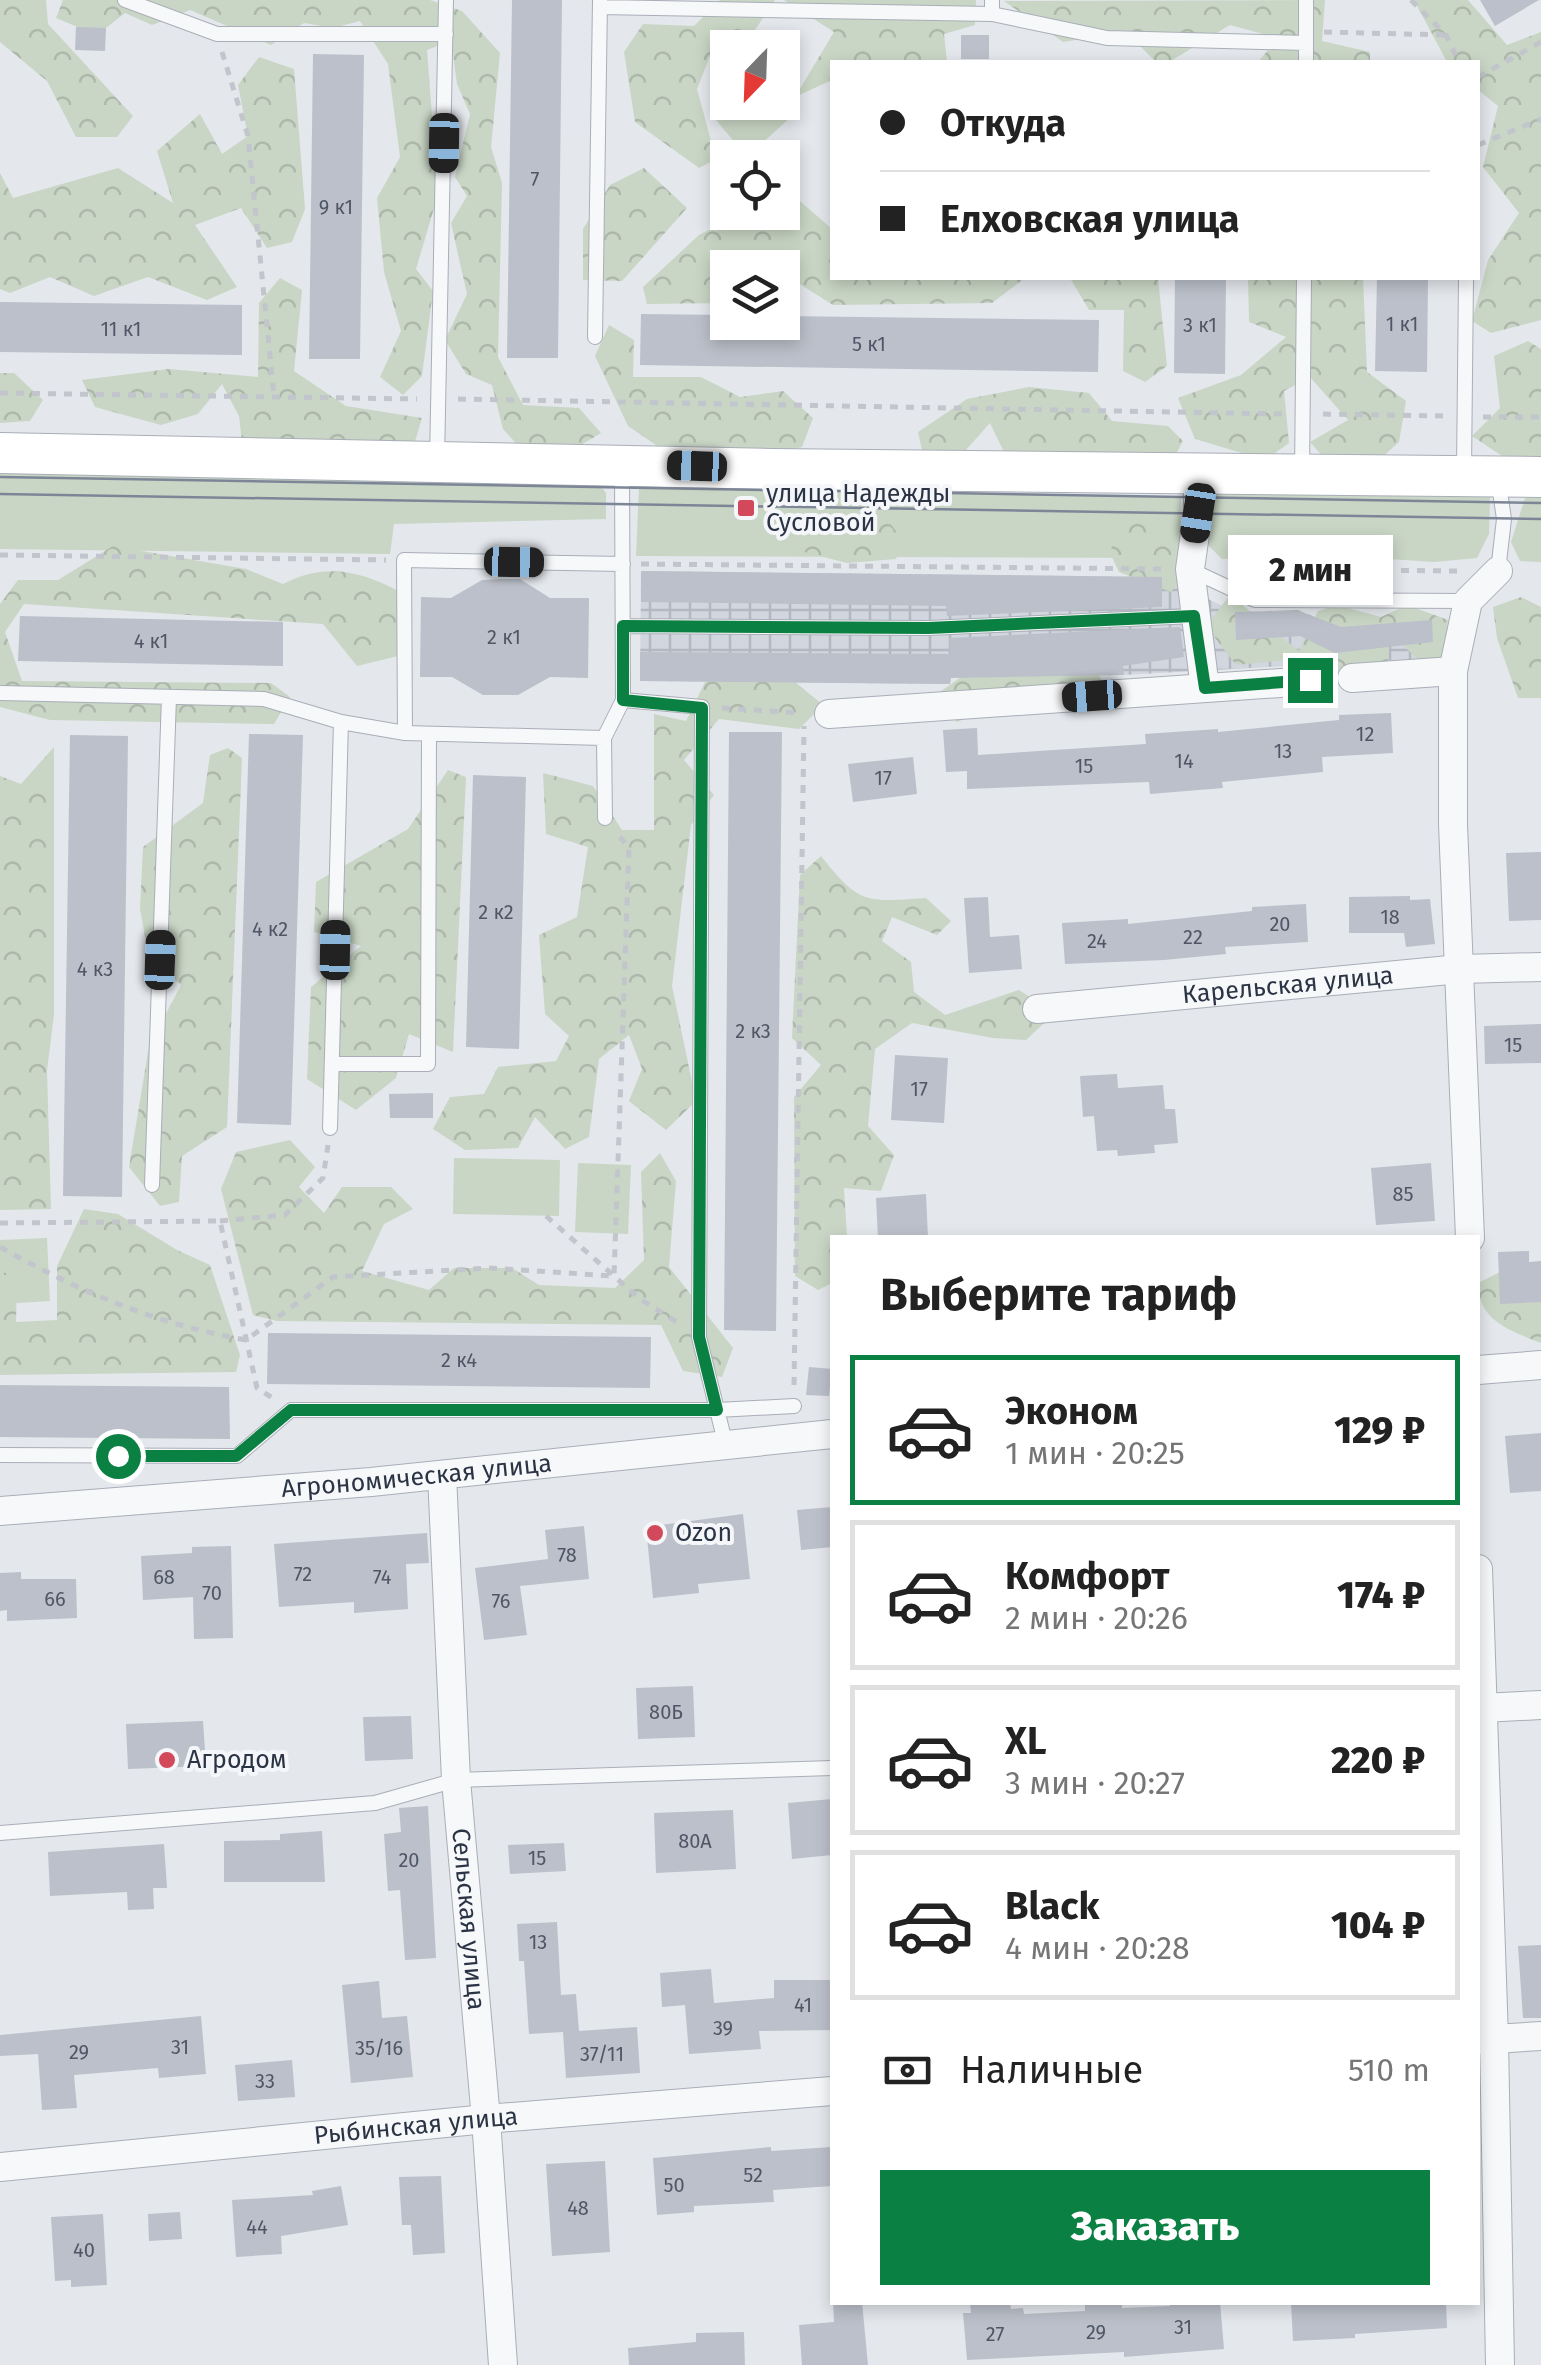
<!DOCTYPE html>
<html lang="ru">
<meta charset="utf-8">
<style>
:root{--surface:#fff;--page:#f2f2f2;--text:#222;--muted:#767676;--line:#e0e0e0;--accent:#0b8043}
body{margin:0;font-family:"Fira Sans",sans-serif;background:var(--page);color:var(--text);height:100vh;display:flex;flex-direction:column;font-size:38px;white-space:nowrap}
*{box-sizing:border-box;margin:0}
p{font-size:32px;color:var(--muted)}
.icon{flex:none;width:55px;height:55px;fill:none;stroke:currentColor;stroke-width:2;stroke-linecap:round;stroke-linejoin:round}
.map{position:relative;flex:1;overflow:hidden}
.side{position:absolute;left:830px;top:1235px;width:650px;height:1070px;display:flex;flex-direction:column;background:var(--surface);border-radius:0px;box-shadow:0 5px 15px #0003}
.side>*{flex:none}
.top-card{position:absolute;left:830px;top:60px;width:650px;height:220px;border-radius:0px;box-shadow:0 5px 15px #0003;display:grid;align-content:center;height:220px;padding:0 50px;background:var(--surface)}
.needle{width:65px;rotate:203deg}
.fabs{position:absolute;left:710px;top:30px;display:grid;gap:20px}
.fabs a{display:grid;place-items:center;width:90px;height:90px;border-radius:0px;background:var(--surface);box-shadow:0 5px 15px #0003;font-size:50px}
.end{position:absolute;width:45px;height:45px;margin:-22px;border:12px solid #0b8043;background:#fff;box-shadow:0 0 0 5px #fff}
.from{border-radius:50%}
.bubble{position:absolute;height:70px;border-radius:0px;background:var(--surface);box-shadow:0 5px 15px #0003;font-size:32px;font-weight:800;line-height:70px;text-align:center}
.car{position:absolute;width:30px;height:60px;margin:-30px -15px;border-radius:12px;box-shadow:0 0 8px 2px #0007;background:linear-gradient(#222 24%,#8ab4d8 0 40%,#222 0 76%,#8ab4d8 0 86%,#222 0)}
.top-card b{display:flex;align-items:center;gap:35px;height:95px;font-size:38px}
.top-card b+b{border-top:2px solid var(--line)}
.top-card i{width:25px;height:25px;background:var(--text)}
ul{padding:0;list-style:none}
li{display:flex;align-items:center;gap:30px;height:150px;margin:0 20px 15px;padding:0 30px;border:5px solid var(--line);border-radius:0px}
li div{flex:1}
li b{display:block;font-size:38px}
li em{font-style:normal;font-weight:800}
li.current{border-color:var(--accent)}
li>.icon{width:90px;height:90px;stroke-width:1.5}
h2{padding:0 50px;font-size:45px;line-height:120px}
.pay{display:flex;align-items:center;gap:25px;height:110px;padding:0 50px;font-size:38px}
.pay p{margin-inline-start:auto}
.cta{display:flex;gap:20px;margin-top:auto;padding:20px 50px}
.cta a{flex:1;height:115px;border-radius:0px;background:var(--accent);color:#fff;font-size:40px;font-weight:800;line-height:115px;text-align:center}
.map>svg:first-child{display:block}
</style>
<div class="map">
<svg width="1541" height="2365" viewBox="0 0 1541 2365">
<defs>
<pattern id="industrial-grid" width="8" height="8" patternUnits="userSpaceOnUse" patternTransform="scale(2.5)"><rect width="8" height="8" fill="#d2d6de"/><path d="M0 4h8M4 0v8" fill="none" stroke="#b4b8c0"/></pattern>
<pattern id="forest-crowns" width="20" height="18" patternUnits="userSpaceOnUse" patternTransform="scale(2.5)"><rect width="20" height="18" fill="#c9d6c5"/><path d="M2 6a3 3 0 1 1 6 0M12 15a3 3 0 1 1 6 0" fill="none" stroke="#adb8ab"/></pattern>
</defs>
<rect width="100%" height="100%" fill="#e4e7ec"/>
<path fill="url(#industrial-grid)" d="M641 571 1162 577 1235 612 1298 610 1341 627 1432 620 1433 658 1124 675 951 678 950 684 640 681Z"/>
<path fill="#c9d6c5" d="M736 102 780 103 791 117 747 157 716 120Z
M0 469 595 479 606 493V519L394 524 390 554 0 549Z
M639 488 1181 497 1180 549 1161 558 636 556Z
M1206 494 1490 497 1489 534 1477 558 1434 562 1344 556 1222 559 1206 543Z
M1525 498H1541V562L1520 561 1511 542Z
M454 1158 560 1160 559 1216 453 1214Z
M578 1163 631 1165 628 1234 575 1232Z
M47 1238 50 1301 0 1304V1240Z"/>
<path fill="url(#forest-crowns)" d="M0 0H46L48 24 133 116 117 137H76L47 81 0 42Z
M63 0H430L462 11 500 53 491 147 502 183 498 357 523 405 579 408 601 433 566 454 524 452 503 429 492 385 466 374 445 340 467 294 451 223 467 196 455 177 470 114 457 84 451 41 427 50 438 195 416 269 433 291 422 376 403 395 380 377 401 331 384 272 377 198 400 157 388 64 360 21 333 28 304 23 271 45 190 10 152 25 125 13 97 35 56 18Z
M720 0H775L745 45 717 38 697 89 716 159 699 168 635 122 624 52 643 24 694 26Z
M784 0H976L975 25 944 34 947 62H832V80L795 97 834 32Z
M1325 0 1322 41 1370 52V62H1258L1278 38 1230 25 1169 62H1156L1126 32 1063 42 1004 1Z
M1414 0H1468L1507 45 1541 32V320L1491 333 1472 321 1488 260 1519 213 1483 167 1498 106 1478 90V62H1447Z
M259 57 294 69 305 209 292 242 267 248 241 208 195 225 237 287 207 300 148 277 94 296 50 277 10 293 0 289V173L13 198 118 168 173 203 157 151 200 114 222 154 248 136 238 85Z
M644 168 687 208 622 281 583 280V229L610 185Z
M786 189 832 229V278H1025L992 303 833 305 798 283 783 295 782 268H728L727 303 647 304 643 287 699 235 742 213 782 212 783 191Z
M280 278 302 290 294 371 346 406 422 418 413 448 242 442 239 416 222 384 198 414 161 425 95 407 82 380 169 369 258 377 259 303Z
M1070 278H1158L1167 366 1145 382 1123 371 1124 310H1089Z
M1248 278H1363L1367 372 1406 401 1399 442 1370 468 1332 467 1310 442 1348 420 1310 377 1284 391 1289 443 1265 460 1195 439 1178 398 1241 375 1286 337 1249 322Z
M609 325 634 340 633 377H701L740 397 783 391 813 418 802 447 749 461 672 456 628 426 595 356Z
M1528 341 1541 349V460H1508L1472 436 1500 408 1494 356Z
M0 373H14L43 400 30 421 0 423Z
M1029 387 1089 393 1112 421 1168 426 1183 441 1175 456 1120 452 1091 464 1004 452 990 423 966 450H922L918 432 967 399Z
M832 515 884 516 904 541 896 559 847 563 804 552 800 530Z
M1161 515 1189 539 1183 577 1171 592 1119 572 1111 555 1113 530Z
M113 546 246 569 283 584C324 563 357 570 397 590L398 656 357 666 323 624 24 604 5 632 22 681 271 683 290 697 274 724 50 720 0 707V604L18 580H58Z
M1230 595 1299 651 1318 611 1337 605 1381 617 1407 605 1448 620 1443 664 1426 667 1391 634 1387 667 1324 676 1306 658 1236 665 1206 626Z
M1521 597 1541 607V698H1518L1497 638 1493 607Z
M1095 667 1111 699 1093 711 995 706 957 722 930 699 968 672Z
M710 672 789 677 823 705 799 729 719 719 684 760 714 795 691 825 672 986 696 1101 666 1130 629 1101 642 1069 629 1035 599 1059 589 1137 565 1149 535 1117 518 1148 465 1150 433 1129 450 1097 484 1094 498 1067 556 1061 569 1036 545 1014 539 935 577 917 588 847 546 834 543 773 593 786 622 830H654V714L686 721Z
M54 747V1014L47 1071 51 1209 0 1210V776L21 784Z
M228 748 242 758 227 1127 182 1156 179 1202 160 1206 129 1167 149 1046 181 985 149 958 140 909 143 847 203 803 210 755Z
M448 770 466 777 453 1052 409 1034 396 1078 356 1110 307 1079 311 987 361 946 314 932 316 882 408 829Z
M821 856C860 905 865 902 926 898L951 921 937 935 892 917 882 941 911 962 914 992 945 1015 1019 990 1055 1013 1026 1040 993 1038 912 1023 875 1049 868 1126 894 1155 881 1191 844 1188 847 1237 832 1238V1283L818 1290 795 1276 794 1097 821 1065 792 1038 800 875Z
M290 1140 315 1167 299 1187 324 1213 342 1187H391L413 1209 384 1224 362 1271 429 1290 454 1268H512L539 1285 615 1288 644 1260 641 1172 660 1153 676 1181 669 1267 733 1348 722 1377 683 1371 661 1325 277 1321 253 1315 221 1189 236 1152Z
M84 1209 118 1214 177 1250 210 1265 240 1355 236 1372 0 1375V1270L17 1279 16 1322 57 1320V1266Z
M1508 1268 1527 1303 1541 1299V1343C1512 1331 1478 1322 1478 1283Z"/>
<path fill="#bbc0ca" d="M512 0H562L558 358H507Z
M1480 0H1539L1495 26Z
M76 27 106 28 105 51 75 50Z
M961 35H989V59H961Z
M313 54 364 55 360 359H309Z
M1175 278H1226L1225 374 1174 373Z
M1377 278H1428L1427 372 1375 371Z
M0 302 242 305V355L0 352Z
M641 314 728 315V322H782V316L1099 320 1098 372 640 365Z
M641 571 1162 577V607L947 616 946 606 641 602Z
M501 579H520L550 598H589L588 678 550 677 518 695H483L452 677H420L421 597 451 598 482 580Z
M1299 611 1341 627 1432 620 1433 642 1335 653 1300 636 1236 640 1235 612Z
M20 616 283 622V666L18 661Z
M1180 627 1184 657 1123 666 1124 675 950 678V684L640 681V652L950 654 949 638Z
M1391 713 1393 753 1322 757 1323 772 1222 782 1223 788 1150 794 1149 782 967 789V771L946 772 943 730 977 728 978 755 1146 744 1145 734 1218 729V732L1339 720V715Z
M729 732H782L776 1331 724 1330Z
M249 734 303 735 291 1125 237 1123Z
M70 735 128 736 122 1197 63 1196Z
M913 757 917 794 853 802 848 764Z
M473 775 526 777 519 1049 466 1047Z
M1541 852V920L1509 921 1506 853Z
M1410 896V900L1430 899 1435 944 1406 947 1404 933H1349V897Z
M988 897 990 937 1019 935 1022 969 969 973 964 898Z
M1306 904 1308 942 1225 947 1226 954 1164 960 1065 964 1062 923 1128 919V924L1252 911V907Z
M1541 1024V1063L1485 1064 1484 1026Z
M895 1055 948 1058 944 1123 891 1120Z
M1117 1074 1118 1088 1163 1085 1165 1109H1175L1178 1143 1154 1145 1155 1153 1118 1156 1117 1150 1097 1151 1094 1116 1083 1117 1080 1076Z
M433 1093V1118H390L389 1094Z
M1431 1163 1435 1221 1376 1225 1371 1168Z
M926 1194 928 1238H878L876 1198Z
M1529 1251V1262L1541 1261V1302L1500 1304 1498 1252Z
M268 1333 651 1337 650 1388 267 1384Z
M809 1367 832 1369 829 1396 806 1395Z
M0 1385 229 1387 230 1439 0 1437Z
M1541 1433V1491L1510 1493 1505 1436Z
M832 1507V1547L801 1550 797 1510Z
M743 1514 750 1579 698 1584 699 1593 653 1598 646 1527Z
M584 1526 589 1579 520 1586 527 1635 484 1640 475 1568 548 1559 545 1530Z
M427 1533 429 1563 406 1564 408 1609 354 1613V1602L279 1607 274 1544Z
M231 1546 233 1638 194 1639 193 1597 143 1600 141 1556 192 1553V1547Z
M21 1572V1579H76L77 1618 7 1621V1610L0 1611V1573Z
M693 1686 695 1737 638 1739 636 1688Z
M411 1716 413 1759 365 1761 363 1717Z
M203 1721 206 1766 128 1769 126 1724Z
M832 1799V1855L792 1859 788 1803Z
M428 1806 436 1958 405 1960 400 1890 388 1891 384 1834 401 1832 399 1808Z
M733 1810 736 1869 656 1873 654 1813Z
M322 1831 325 1882H224V1841L280 1840V1834Z
M564 1843 566 1871 510 1874 508 1845Z
M164 1844 167 1888H153L154 1909 128 1910 127 1892 50 1896 48 1852Z
M557 1922 561 1995 576 1994 579 2031 637 2027 640 2073 566 2078 563 2032 529 2034 524 1961H519L517 1924Z
M1541 1945V2018H1523L1518 1946Z
M711 1969 714 2003 774 1998V1980H832V2030L759 2031 761 2049 689 2054 685 2005 662 2007 660 1973Z
M379 1981 382 2018 407 2016 413 2077 351 2083 342 1985Z
M201 2016 206 2074 159 2078 158 2068 74 2075 77 2108 42 2110 38 2054 0 2056V2035Z
M292 2060 295 2097 238 2101 235 2065Z
M771 2147V2151L832 2147V2186L773 2190 774 2202 694 2206V2212L657 2215 653 2158Z
M605 2161 610 2252 552 2256 546 2164Z
M441 2176 445 2253 413 2255 411 2225H402L399 2177Z
M341 2186 348 2225 281 2236 282 2254 236 2257 232 2200 313 2195 312 2191Z
M180 2212 182 2239 149 2241 148 2214Z
M103 2214 107 2285 71 2287V2280L55 2281 51 2217Z
M833 2302H862L868 2365H802L799 2325 834 2322Z
M970 2302H1010L1011 2309 1023 2308 1024 2314 1085 2311V2302H1122V2308L1170 2306V2302H1220L1224 2349 1124 2357V2352L967 2360 963 2313H971Z
M1291 2302H1446L1447 2328 1355 2334V2338L1293 2341Z
M744 2332 745 2365H629L628 2348 696 2342V2333Z"/>
<g fill="none" stroke-linecap="round" stroke-linejoin="round">
<g stroke="#a9aeb7" stroke-width="16">
<path id="lane" d="M125 0 217 34H446
M992 0V14L1107 38 1306 43
M600 7 992 14
M1306 62V0
M595 337 600 1
M437 461 446 0
M1464 471 1466 278
M1302 473 1304 278
M1191 570 1255 600 1468 601
M1498 571 1504 519 1498 478
M623 626 928 628 1194 616
M0 693 264 699 341 722
M623 700 702 707 699 1337 726 1446
M405 733 404 560 623 564
M605 818 604 738 623 700 622 470
M332 1064H428L429 734
M330 1128 341 722 405 733 604 738
M152 1185 169 697
M0 1455 237 1456 291 1410H717L794 1406
M0 1833 375 1803 456 1780 832 1768"/>
</g>
<g stroke="#a9aeb7" stroke-width="30">
<g id="street">
<path d="M1198 473V513L1190 569 1205 688"/>
<path d="M1352 678 1453 671"/>
<path d="M829 714 1309 681"/>
<path id="s1" d="M1037 1009 1460 969 1541 967"/>
<path d="M1470 1238 1453 824V671L1468 601 1498 571"/>
<path d="M1478 1370 1541 1365"/>
<path id="s2" d="M442 1475 456 1780 486 2119 503 2365"/>
<path id="s3" d="M0 1511 371 1482 832 1434"/>
<path d="M1478 1569 1494 2038 1500 2365"/>
<path d="M1482 1708 1541 1705"/>
<path d="M1478 2040 1541 2036"/>
<path id="s4" d="M0 2167 486 2119 832 2091"/>
</g>
</g>
<g stroke="#a9aeb7" stroke-width="42">
<path id="secondary" d="M0 453 772 469 1541 477"/>
</g>
<path stroke="#c2c5cb" stroke-width="5" stroke-dasharray="8 8" stroke-linecap="butt" d="M1411 0 1446 35 1459 62
M1324 32 1446 35
M222 52 248 136 274 396
M1478 77 1541 42
M1478 145 1541 119
M0 393 417 399
M458 399 1282 414
M1323 414 1447 416
M1483 417H1541
M0 555 386 560
M641 564 1165 569
M1241 569 1460 571
M722 708 801 713
M546 1216 640 1299 680 1324
M220 1221 285 1215 323 1178 328 1145
M0 1223 220 1221 257 1388 274 1399
M0 1247C80 1292 156 1324 246 1340L333 1277 489 1268 614 1276 629 848 616 832
M794 1385 804 726"/>
<use href="#lane" stroke="#f7f8fa" stroke-width="14"/>
<use href="#street" stroke="#f7f8fa" stroke-width="28"/>
<use href="#secondary" stroke="#fff" stroke-width="40"/>
<path stroke="#7d8696" stroke-width="2.5" d="M0 477 1541 503
M0 494 1541 519"/>
</g>
<g fill="none" stroke-linecap="round" stroke-linejoin="round">
<path stroke="#0b8043" stroke-width="12" d="M118 1456H236L291 1410H717L699 1337 702 708 623 700V626L928 628 1194 616 1205 688 1310 680"/>
</g>
<g fill="#d1495b" stroke="#f4f6f9" stroke-width="4">
<rect x="736" y="498" width="20" height="20" rx="5"/>
<circle cx="655" cy="1533" r="10"/>
<circle cx="167" cy="1760" r="10"/>
</g>
<g text-anchor="middle" dominant-baseline="central" stroke-width="8" stroke-linejoin="round" paint-order="stroke">
<g font-size="20" fill="#4f5766">
<text x="535" y="179">7</text>
<text x="336" y="207">9 к1</text>
<text x="1402" y="324">1 к1</text>
<text x="1200" y="325">3 к1</text>
<text x="121" y="329">11 к1</text>
<text x="869" y="344">5 к1</text>
<text x="504" y="637">2 к1</text>
<text x="151" y="641">4 к1</text>
<text x="1365" y="734">12</text>
<text x="1283" y="751">13</text>
<text x="1184" y="761">14</text>
<text x="1084" y="766">15</text>
<text x="883" y="778">17</text>
<text x="496" y="912">2 к2</text>
<text x="1390" y="917">18</text>
<text x="1280" y="924">20</text>
<text x="270" y="929">4 к2</text>
<text x="1193" y="937">22</text>
<text x="1097" y="941">24</text>
<text x="95" y="969">4 к3</text>
<text x="753" y="1031">2 к3</text>
<text x="1513" y="1045">15</text>
<text x="919" y="1089">17</text>
<text x="1403" y="1194">85</text>
<text x="459" y="1360">2 к4</text>
<text x="567" y="1555">78</text>
<text x="303" y="1574">72</text>
<text x="164" y="1577">68</text>
<text x="382" y="1577">74</text>
<text x="212" y="1593">70</text>
<text x="55" y="1599">66</text>
<text x="501" y="1601">76</text>
<text x="666" y="1712">80Б</text>
<text x="695" y="1841">80А</text>
<text x="537" y="1858">15</text>
<text x="409" y="1860">20</text>
<text x="538" y="1942">13</text>
<text x="803" y="2005">41</text>
<text x="723" y="2028">39</text>
<text x="180" y="2047">31</text>
<text x="379" y="2048">35/16</text>
<text x="79" y="2052">29</text>
<text x="602" y="2054">37/11</text>
<text x="265" y="2081">33</text>
<text x="753" y="2175">52</text>
<text x="674" y="2185">50</text>
<text x="578" y="2208">48</text>
<text x="257" y="2227">44</text>
<text x="84" y="2250">40</text>
<text x="1183" y="2327">31</text>
<text x="1096" y="2332">29</text>
<text x="995" y="2334">27</text>
</g>
<g font-size="25" fill="#2b3445" stroke="#f4f6f9" text-anchor="start">
<text x="766" y="494">улица Надежды<tspan x="766" dy="29">Сусловой</tspan></text>
<text x="675" y="1533">Ozon</text>
<text x="187" y="1760">Агродом</text>
</g>
<g font-size="25" fill="#2b3445" stroke="#f4f6f9">
<text stroke="none"><textPath href="#s1" startOffset="252">Карельская улица</textPath></text>
<text stroke="none"><textPath href="#s3" startOffset="418">Агрономическая улица</textPath></text>
<text stroke="none"><textPath href="#s2" startOffset="445">Сельская улица</textPath></text>
<text stroke="none"><textPath href="#s4" startOffset="418">Рыбинская улица</textPath></text>
</g>
</g>
</svg>
<div class="fabs">
<a><svg class="needle" viewBox="-14 -14 28 28"><path d="M0-13l5 13h-10z" fill="#e53935"/><path d="M0 13l5-13h-10z" fill="#767676"/></svg></a>
<a><svg class="icon" aria-label="locate" viewBox="0 0 24 24"><circle cx="12" cy="12" r="6"/><path d="M12 2v4M12 18v4M2 12h4M18 12h4"/></svg></a>
<a><svg class="icon" aria-label="layers" viewBox="0 0 24 24"><path d="M12 4l9 5-9 5-9-5zM3 14l9 5 9-5"/></svg></a>
</div>
<i class="end from" style="left:118px;top:1456px"></i>
<i class="end" style="left:1310px;top:680px"></i>
<div class="bubble" style="left:1228px;top:535px;width:165px">2 мин</div>
<i class="car" style="left:444px;top:143px;rotate:181deg"></i>
<i class="car" style="left:697px;top:466px;rotate:272deg"></i>
<i class="car" style="left:1198px;top:513px;rotate:189deg"></i>
<i class="car" style="left:514px;top:562px;rotate:91deg"></i>
<i class="car" style="left:1092px;top:696px;rotate:266deg"></i>
<i class="car" style="left:335px;top:950px;rotate:1deg"></i>
<i class="car" style="left:160px;top:960px;rotate:2deg"></i>
<div class="top-card">
<b><i class="from"></i>Откуда</b>
<b><i></i>Елховская улица</b>
</div>
<section class="side">
<h2>Выберите тариф</h2>
<ul>
<li class="current"><svg class="icon" aria-label="car" viewBox="0 0 24 24"><path d="M5 17H2v-5l4-1 3-4h7l3 4 3 1v5h-3M9 17h6M6 11h13"/><circle cx="7" cy="17" r="2"/><circle cx="17" cy="17" r="2"/></svg><div><b>Эконом</b><p>1 мин · 20:25</p></div><em>129 ₽</em></li>
<li><svg class="icon" aria-label="car" viewBox="0 0 24 24"><path d="M5 17H2v-5l4-1 3-4h7l3 4 3 1v5h-3M9 17h6M6 11h13"/><circle cx="7" cy="17" r="2"/><circle cx="17" cy="17" r="2"/></svg><div><b>Комфорт</b><p>2 мин · 20:26</p></div><em>174 ₽</em></li>
<li><svg class="icon" aria-label="car" viewBox="0 0 24 24"><path d="M5 17H2v-5l4-1 3-4h7l3 4 3 1v5h-3M9 17h6M6 11h13"/><circle cx="7" cy="17" r="2"/><circle cx="17" cy="17" r="2"/></svg><div><b>XL</b><p>3 мин · 20:27</p></div><em>220 ₽</em></li>
<li><svg class="icon" aria-label="car" viewBox="0 0 24 24"><path d="M5 17H2v-5l4-1 3-4h7l3 4 3 1v5h-3M9 17h6M6 11h13"/><circle cx="7" cy="17" r="2"/><circle cx="17" cy="17" r="2"/></svg><div><b>Black</b><p>4 мин · 20:28</p></div><em>104 ₽</em></li>
</ul>
<div class="pay"><svg class="icon" aria-label="cash" viewBox="0 0 24 24"><path d="M3 7h18v10H3z"/><circle cx="12" cy="12" r="2"/></svg>Наличные<p>510 m</p></div>
<div class="cta"><a>Заказать</a></div>
</section>
</div>
